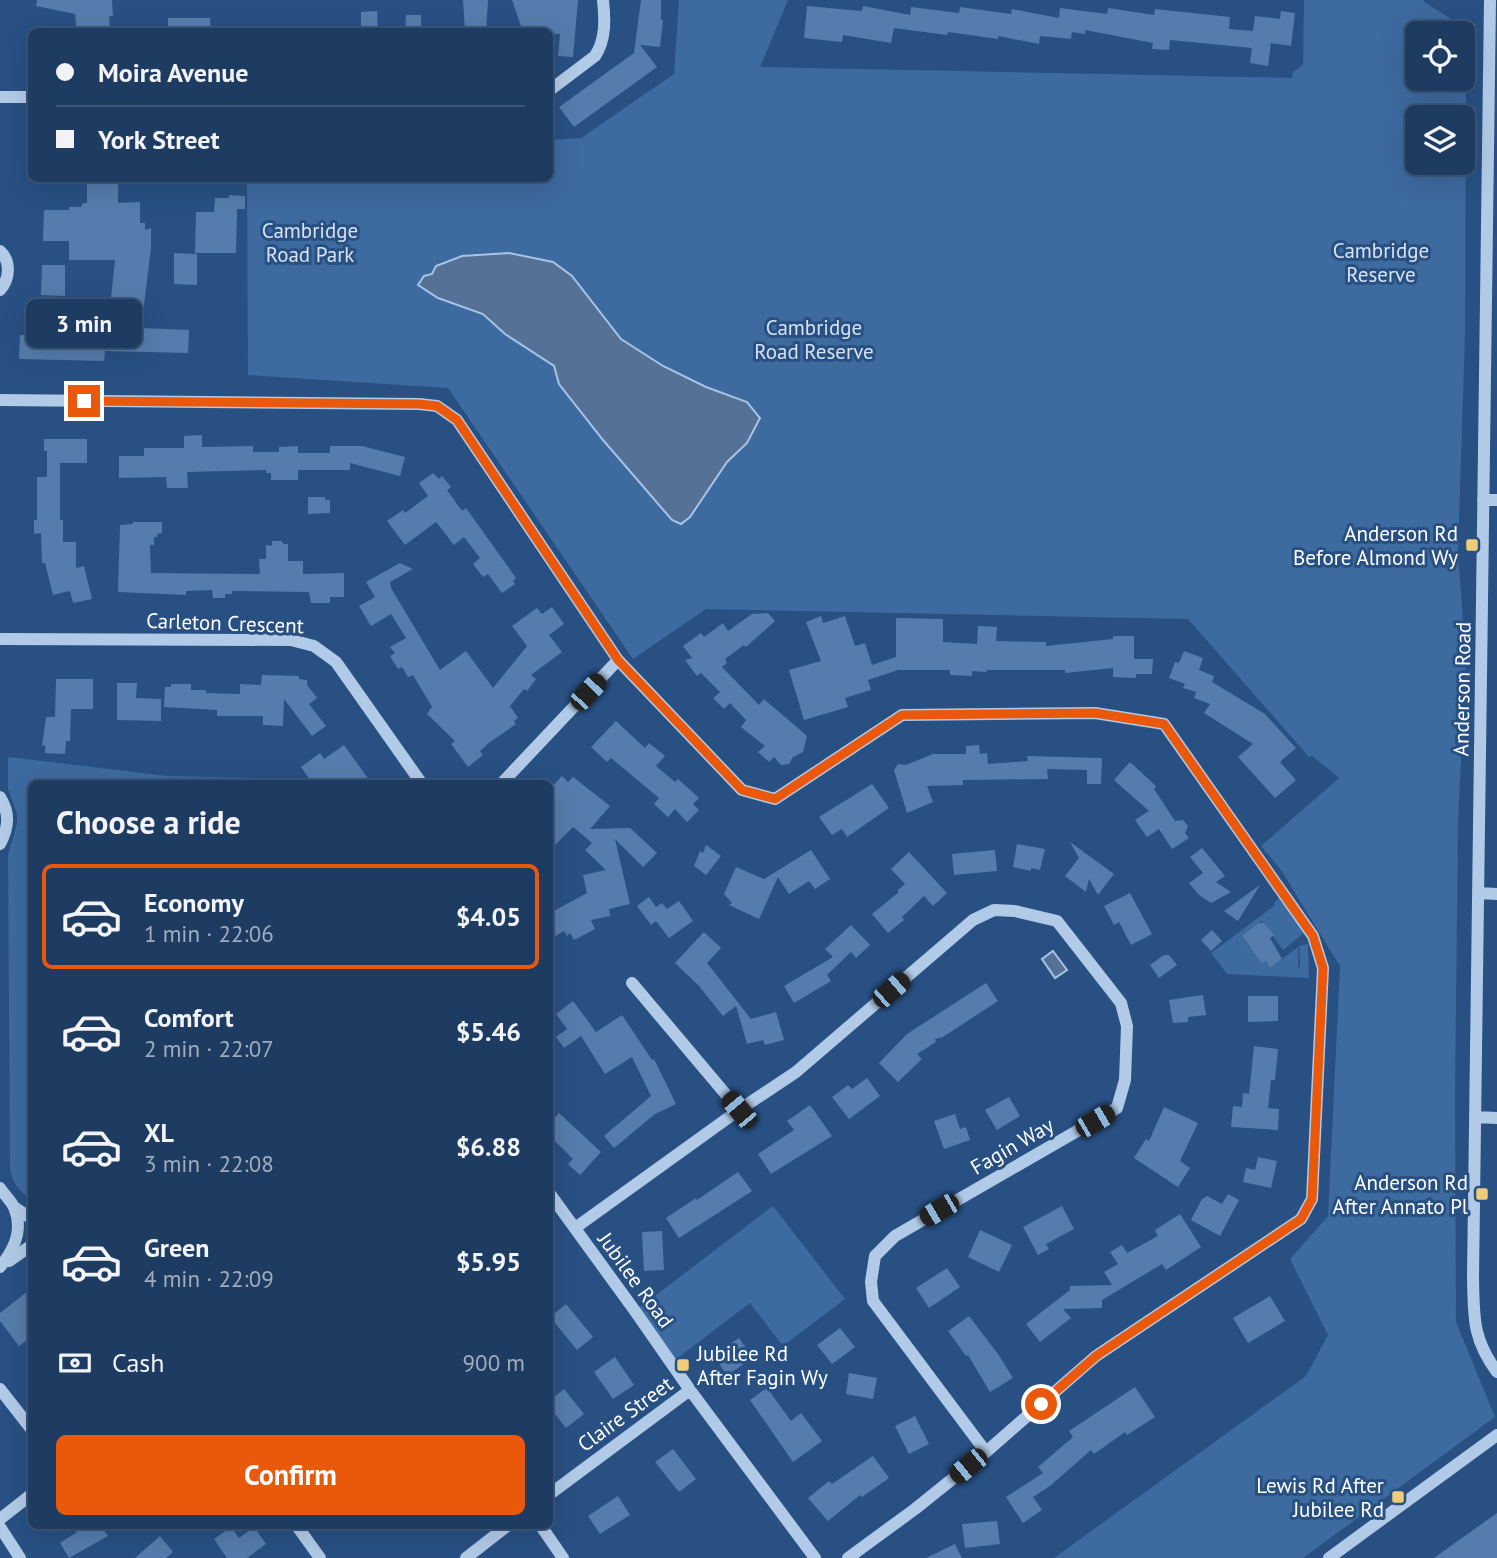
<!DOCTYPE html>
<meta charset="utf-8">
<style>
:root{--surface:#1e3c62;--page:#264368;--text:#f1f3f6;--muted:#a1adbe;--line:#3c5677;--accent:#ea580c}
body{margin:0;font-family:"PT Sans",sans-serif;background:var(--page);color:var(--text);height:100vh;display:flex;flex-direction:column;font-size:26px;white-space:nowrap}
*{box-sizing:border-box;margin:0}
p{font-size:23px;color:var(--muted)}
.icon{flex:none;width:38px;height:38px;fill:none;stroke:currentColor;stroke-width:2;stroke-linecap:round;stroke-linejoin:round}
.map{position:relative;flex:1;overflow:hidden}
.drawer{position:absolute;left:28px;top:780px;width:525px;height:749px;display:flex;flex-direction:column;background:var(--surface);border-radius:10px;box-shadow:0 7px 28px #0002,0 0 0 2px var(--line)}
.drawer>*{flex:none}
.guide{position:absolute;left:28px;top:28px;width:525px;height:154px;border-radius:10px;box-shadow:0 7px 28px #0002,0 0 0 2px var(--line);display:grid;align-content:center;height:154px;padding:0 28px;background:var(--surface)}
.fabs{position:absolute;left:1405px;top:21px;display:grid;gap:14px}
.fabs a{display:grid;place-items:center;width:70px;height:70px;border-radius:10px;background:var(--surface);box-shadow:0 7px 28px #0002,0 0 0 2px var(--line);font-size:35px}
.end{position:absolute;width:32px;height:32px;margin:-16px;border:9px solid #ea580c;background:#fff;box-shadow:0 0 0 4px #fff}
.from{border-radius:50%}
.bubble{position:absolute;height:49px;border-radius:10px;background:var(--surface);box-shadow:0 7px 28px #0002,0 0 0 2px var(--line);font-size:23px;font-weight:700;line-height:49px;text-align:center}
.car{position:absolute;width:21px;height:42px;margin:-21px -10px;border-radius:9px;box-shadow:0 0 5px 2px #0007;background:linear-gradient(#222 24%,#8ab4d8 0 40%,#222 0 76%,#8ab4d8 0 86%,#222 0)}
.guide b{display:flex;align-items:center;gap:24px;height:66px;font-size:26px}
.guide b+b{border-top:2px solid var(--line)}
.guide i{width:18px;height:18px;background:var(--text)}
ul{padding:0;list-style:none}
li{display:flex;align-items:center;gap:21px;height:105px;margin:0 14px 10px;padding:0 14px;border:4px solid transparent;border-radius:10px}
li div{flex:1}
li b{display:block;font-size:26px}
li em{font-style:normal;font-weight:700}
li.active{border-color:var(--accent)}
li>.icon{width:63px;height:63px;stroke-width:1.5}
h2{padding:0 28px;font-size:32px;line-height:84px}
.pay{display:flex;align-items:center;gap:18px;height:77px;padding:0 28px;font-size:26px}
.pay p{margin-inline-start:auto}
.button{display:flex;gap:14px;margin-top:auto;padding:14px 28px}
.button a{flex:1;height:80px;border-radius:10px;background:var(--accent);color:#fff;font-size:28px;font-weight:700;line-height:80px;text-align:center}
.map>svg:first-child{display:block}
</style>
<div class="map">
<svg width="1497" height="1558" viewBox="0 0 1497 1558">
<rect width="100%" height="100%" fill="#285083"/>
<path fill="#3d6a9f" fill-rule="evenodd" d="M679 0H788L760 67 1292 78 1293 72 1303 65 1304 0H1424V2L1466 28 1465 334 1458 552 1466 663 1458 821 1455 1096 1456 1322 1495 1417 1303 1558H1054L1306 1376 1328 1335 1290 1259 1328 1216 1340 966 1281 870 1261 846 1339 778 1311 755 1310 758 1188 619 706 609 633 659 448 388 248 375 247 179 550 178V140L581 138 674 74ZM1418 33H1463V79H1418ZM1418 117H1463V163H1418Z
M8 757 168 776 260 778 265 784H32L31 1199C18 1190 12 1183 10 1167L8 855 17 824V814L8 789Z
M1280 897 1304 933 1283 950 1262 921 1242 937 1262 964 1266 961 1270 968 1298 947V967H1300L1299 946 1308 944 1309 978 1227 974 1211 953 1274 906V903Z
M773 1206 845 1299 783 1346 750 1303 671 1363 635 1311Z"/>
<path fill="#557195" stroke="#a6c4e7" stroke-width="2" d="M509 253 553 262 572 276 621 339 663 366 706 387 747 402 760 418 747 443 727 462 690 517 681 524 672 520 603 440 559 384 554 366 505 334 483 314 438 298 418 285 424 276 432 274 436 266 462 256Z
M1053 951 1067 970 1055 978 1042 959Z"/>
<path fill="#557cac" d="M37 0H112L113 16H109L110 32H77L75 14 36 6Z
M463 0H488L486 32H465Z
M512 0H578L573 57 558 56 560 34 523 32Z
M641 0H661V20H663L660 47 640 45 657 67 574 127 559 107 634 53Z
M807 6 862 11 863 6 910 15 911 7 959 13 960 7 1011 14 1012 9 1059 18 1060 8 1107 14 1108 8 1154 15 1155 9 1230 17 1229 29 1253 31 1255 16 1280 19 1281 11 1295 13 1291 46 1271 43 1268 66 1250 63 1252 48 1170 40 1169 50 1152 49 1153 43 1085 30V34L1072 32 1071 39 1040 36 1039 44 998 36V39L948 32 947 35 894 28 891 43 843 35 842 42 804 38Z
M377 11 378 32H361V12Z
M406 15H421V32H405Z
M168 18H210L211 32H168Z
M87 178H118V203L140 202V223H145V230L151 228V248L141 328 189 330 188 353 105 351 104 361 19 359 20 335 110 338 112 307H110L115 260H69V241H43L44 210H69V207H81L83 203H87Z
M229 195 245 196V209H237L236 253H195L196 212H214L215 198H229Z
M174 253 197 254V285L174 284Z
M42 265H65V296L41 295Z
M202 435V447L253 446V452H279V447L298 446V453H330V446H362L405 457 400 476 350 463V470H298V480H271V473H266V470L187 472 188 488H167L166 477 119 478V456H144V448H184V436Z
M44 439H87V463H60V520H63V542H76V568L84 566 92 599 73 603 70 591 53 595 45 563H42L41 533 34 534V520H37V477H47V451H44Z
M433 473 439 479 442 476 451 487 447 490 462 511 466 508 516 578 513 581 515 584 502 593 488 574 483 577 473 564 480 558 464 537 454 545 436 522 405 545 387 521 403 510 405 513 428 496 419 483Z
M308 497H325V500H330V513L308 514Z
M133 522H162V533L157 534V537H154V545H150L151 573 260 574 259 559H266V545L272 546V541H282L283 544H288V561H303V574L344 573V597H330V603H311L309 592 232 591V594H225V598H213L212 590 186 591V595L118 592 120 525 133 524Z
M400 563 413 569 390 582 391 588 440 670 466 651 493 688 527 646 512 626 537 608 542 614 552 607 564 624 549 635 562 652 531 675 536 679 527 691 524 689 510 706 518 718 514 721 516 724 490 742 480 751 483 755 468 767 451 744 455 741 427 714 432 707 413 675 408 677 402 667 398 669 390 656 395 653 390 647 406 638 391 614 371 626 359 606 375 597 366 582Z
M768 613 775 621 746 647 744 645 725 659 727 663 722 667 759 705 764 699 807 736 803 752 793 757 789 764 781 765 774 757 769 762 758 752 765 746 741 727 746 720 730 703 724 709 713 698 720 692 701 673 697 676 685 660 692 658 683 646 701 633 704 637 723 623 728 631 752 614Z
M821 616 823 623 845 616 855 646 865 643 872 665 896 657V618L943 619V642L977 644 978 626 997 627 996 641 1046 642V646L1113 639V636H1134V659H1153L1152 674H1136V678L1113 677V668L1065 673V670H987L986 672 972 671V676L950 675V670H898L868 680 871 690 845 698 848 707 804 720 789 670 821 661 806 622Z
M1184 651 1203 658 1199 670 1214 676 1212 682 1265 714 1296 748 1280 762 1296 780 1275 798 1238 757 1253 744 1204 713 1210 704 1194 698 1196 692 1183 688 1185 684 1169 678 1175 662 1179 663Z
M262 675 299 676V679L307 680V685L317 698 309 704 326 726 312 736 284 699 283 726 263 725V716H217V710L164 707 165 687H171V684H191V690H206V693L240 694V684L261 685Z
M56 679H93V709H71L70 741H66L65 754 45 753V745L42 746 46 717H55Z
M117 683H137L136 698 161 699V721L117 720Z
M616 721 645 748 649 743 665 756 656 766 675 782 678 779 699 798 693 804 699 810 687 822 675 809 668 817 654 804 659 798 611 758 607 762 591 747Z
M344 745 372 784H313L301 767 320 753 324 759Z
M979 745 980 754 987 753 988 764 1028 761 1027 756 1102 758 1101 784H1087V770L1047 769 1048 779 963 780V785L927 786 933 802 907 813 894 770 898 764 906 765 933 754H966V746Z
M1130 762 1156 786 1154 789 1175 821 1183 820 1188 826 1185 833 1189 838 1172 849 1159 829 1147 837 1135 820 1149 811 1114 780Z
M562 776 568 782 573 777 610 806 590 829 630 828 657 853 643 867 615 839 630 904 609 909 610 916 591 920 595 929 574 940 570 933 567 936 564 931 550 939V913L587 893 583 875 606 870 585 850 592 843 573 827 550 850V789Z
M872 784 889 808 847 837 842 829 832 835 819 817Z
M1070 842 1114 874 1098 895 1089 879 1086 892 1065 876 1079 858Z
M1017 844 1045 849 1040 870 1031 868V871L1013 867Z
M706 845 721 856 706 875 694 866 700 851 703 853Z
M1202 848 1225 876 1216 882 1231 892 1211 903 1199 895 1189 883 1203 873 1190 857Z
M811 850 830 879 815 889 809 881 789 894 778 877 759 919 729 905 732 903 724 894 736 867 764 879Z
M995 850 997 871 954 875 952 854Z
M909 852 947 893 933 906 924 896 902 917 904 920 888 933 872 914 899 892 897 891 905 884 891 869Z
M1260 885 1238 921 1224 911Z
M1130 893 1152 934 1131 945 1119 922 1114 925 1104 906Z
M649 897 656 907 662 903 667 909 679 901 693 921 669 938 656 921 651 925 637 906Z
M1259 923H1264L1274 935 1270 938 1282 959 1270 968 1266 961 1262 964 1242 936Z
M851 925 870 945 856 958 851 952 827 975 831 981 794 1003 784 986 833 957 825 949Z
M1212 930 1222 941 1211 951 1201 940Z
M704 932 721 948 707 963 751 1019 776 1012 784 1040 765 1045 763 1040 747 1044 736 1006 723 1016 699 986 675 963Z
M1164 955H1169L1177 965 1159 978 1150 965Z
M986 983 998 1001 943 1037 935 1039 936 1042 917 1054 922 1059 898 1082 879 1063 907 1034Z
M1203 995 1206 1015 1188 1017V1022L1173 1023 1169 1000Z
M1248 996H1278V1021L1248 1022Z
M573 1001 596 1032 622 1015 652 1060 654 1059 676 1104 655 1114 614 1148 604 1136 651 1096 632 1057 605 1074 581 1036 564 1048 556 1037 567 1029 556 1014Z
M1254 1046 1278 1049 1275 1080H1271L1268 1108 1279 1109 1278 1130 1231 1127 1233 1106 1242 1107 1243 1093 1249 1094Z
M867 1078 880 1096 849 1119 832 1097 848 1085 852 1089Z
M1009 1097 1020 1116 997 1130 985 1110Z
M810 1105 832 1136 771 1174 758 1154 794 1130 787 1121Z
M1164 1107 1198 1123 1180 1161 1190 1168 1178 1187 1134 1158 1146 1139 1149 1141Z
M559 1113 601 1152 580 1175 568 1164 573 1159 550 1136V1123Z
M955 1114 960 1129 966 1127 970 1140 944 1149 934 1121Z
M1258 1157 1277 1161 1271 1188 1243 1182 1246 1168 1255 1170Z
M738 1172 752 1191 679 1238 666 1218 696 1198 697 1200Z
M1228 1194 1239 1200 1220 1236 1191 1220 1202 1199 1207 1196 1222 1204Z
M1062 1206 1074 1229 1046 1244 1049 1249 1038 1255 1023 1227Z
M1180 1214 1201 1247 1166 1270 1162 1264 1102 1300V1308L1063 1309 1071 1318 1040 1342 1026 1324 1070 1290V1286L1112 1285 1104 1272 1118 1264 1110 1252 1122 1245 1127 1253 1158 1236 1155 1230Z
M980 1230 1012 1245 999 1272 968 1257Z
M662 1231 664 1270 644 1271 642 1232Z
M947 1268 960 1287 929 1308 916 1288Z
M32 1288V1336L19 1346 0 1321V1313Z
M1270 1296 1285 1321 1248 1343 1233 1318Z
M566 1304 593 1337 577 1350 550 1317Z
M969 1316 998 1354 1013 1378 990 1392 968 1355 966 1356 948 1331Z
M840 1328 855 1347 832 1364 817 1345Z
M739 1338 753 1358 727 1375 713 1355Z
M615 1357 634 1385 613 1399 594 1372Z
M849 1373 877 1378 873 1399 846 1394Z
M1135 1387 1155 1417 1127 1435 1125 1432 1094 1454 1091 1450 1050 1486 1033 1497 1042 1510 1023 1523 1006 1497 1043 1473 1038 1467 1073 1437 1069 1431Z
M767 1388 791 1421 801 1413 822 1441 793 1462 750 1400Z
M564 1389 584 1414 566 1428 550 1408V1400Z
M915 1416 929 1444 909 1454 895 1426Z
M673 1449 696 1479 679 1492 655 1462Z
M873 1456 889 1478 862 1497 860 1495 828 1521 808 1498 829 1481 832 1484Z
M618 1496 630 1515 600 1534 588 1516Z
M1497 1513V1558H1434Z
M997 1521 1000 1544 965 1548 962 1524Z
M74 1526H101L108 1536 69 1558 60 1543 77 1532Z
M231 1527 239 1538 254 1527 266 1544 247 1558H227L214 1539Z
M160 1536 173 1552 166 1558H135Z
M955 1544 962 1558H926Z"/>
<g fill="none" stroke-linecap="round" stroke-linejoin="round">
<path stroke="#b1cae7" stroke-width="12" d="M1490 0 1473 1277C1474 1317 1472 1338 1497 1372
M550 90 595 56C606 40 605 19 603 0
M0 97H32
M0 251C11 261 10 279 0 290
M0 400 419 404 437 406 457 420 618 660 742 790 775 799 902 715 1095 713 1164 724 1313 936 1323 968 1312 1199 1301 1219 1096 1356 986 1452 915 1509 848 1558
M1483 500H1497
M0 639 291 640 314 646 336 662 422 784
M501 784 618 660
M0 797C10 813 9 827 0 844
M1479 893 1497 894
M632 983 739 1110
M1475 1117 1497 1118
M0 1188C4 1194 11 1201 14 1207 24 1230 14 1250 0 1267
M550 1194 635 1311 690 1390 815 1558
M14 1207 32 1219
M575 1228 739 1110 796 1072 973 920 994 910 1015 911 1057 921 1121 1003 1127 1026 1125 1080 1117 1108 895 1236 875 1256 871 1282 873 1301 986 1452
M9 1261 32 1245
M0 1389 32 1430
M550 1494 690 1390
M0 1519 32 1494
M297 1526 320 1558
M541 1526 563 1558
M0 1527 20 1558
M466 1558 507 1526
M1329 1558 1497 1435"/>
</g>
<g fill="none" stroke-linecap="round" stroke-linejoin="round">
<path stroke="#ea580c" stroke-width="9" d="M84 401 419 404 437 406 457 420 618 660 742 790 775 799 902 715 1095 713 1164 724 1313 936 1323 968 1312 1199 1301 1219 1096 1356 1041 1404"/>
</g>
<g fill="#eecc78" stroke="#285083" stroke-width="2.5">
<rect x="1465" y="538" width="14" height="14" rx="3.5"/>
<rect x="1475" y="1187" width="14" height="14" rx="3.5"/>
<rect x="676" y="1358" width="14" height="14" rx="3.5"/>
<rect x="1391" y="1490" width="14" height="14" rx="3.5"/>
</g>
<g text-anchor="middle" dominant-baseline="central" stroke-width="6" stroke-linejoin="round" paint-order="stroke">
<g font-size="21" fill="#d5e3f5" stroke="#285083">
<text x="310" y="230">Cambridge<tspan x="310" dy="24">Road Park</tspan></text>
<text x="1381" y="250">Cambridge<tspan x="1381" dy="24">Reserve</tspan></text>
<text x="814" y="327">Cambridge<tspan x="814" dy="24">Road Reserve</tspan></text>
</g>
<g font-size="21" fill="#fff" stroke="#285083" text-anchor="end">
<text x="1458" y="533">Anderson Rd<tspan x="1458" dy="24">Before Almond Wy</tspan></text>
<text x="1468" y="1182">Anderson Rd<tspan x="1468" dy="24">After Annato Pl</tspan></text>
<text x="697" y="1353" text-anchor="start">Jubilee Rd<tspan x="697" dy="24">After Fagin Wy</tspan></text>
<text x="1384" y="1485">Lewis Rd After<tspan x="1384" dy="24">Jubilee Rd</tspan></text>
</g>
<g font-size="21" fill="#fff" stroke="#285083">
<text transform="translate(225 623) rotate(2)">Carleton Crescent</text>
<text transform="translate(1462 689) rotate(-89)">Anderson Road</text>
<text transform="translate(1012 1146) rotate(-30)">Fagin Way</text>
<text transform="translate(636 1280) rotate(54)">Jubilee Road</text>
<text transform="translate(625 1414) rotate(-36)">Claire Street</text>
</g>
</g>
</svg>
<div class="fabs">
<a><svg class="icon" aria-label="locate" viewBox="0 0 24 24"><circle cx="12" cy="12" r="6"/><path d="M12 2v4M12 18v4M2 12h4M18 12h4"/></svg></a>
<a><svg class="icon" aria-label="layers" viewBox="0 0 24 24"><path d="M12 4l9 5-9 5-9-5zM3 14l9 5 9-5"/></svg></a>
</div>
<i class="end from" style="left:1041px;top:1404px"></i>
<i class="end" style="left:84px;top:401px"></i>
<div class="bubble" style="left:26px;top:299px;width:116px">3 min</div>
<i class="car" style="left:588px;top:692px;rotate:43deg"></i>
<i class="car" style="left:891px;top:990px;rotate:49deg"></i>
<i class="car" style="left:739px;top:1110px;rotate:320deg"></i>
<i class="car" style="left:1095px;top:1121px;rotate:60deg"></i>
<i class="car" style="left:939px;top:1210px;rotate:240deg"></i>
<i class="car" style="left:968px;top:1466px;rotate:231deg"></i>
<div class="guide">
<b><i class="from"></i>Moira Avenue</b>
<b><i></i>York Street</b>
</div>
<section class="drawer">
<h2>Choose a ride</h2>
<ul>
<li class="active"><svg class="icon" aria-label="car" viewBox="0 0 24 24"><path d="M5 17H2v-5l4-1 3-4h7l3 4 3 1v5h-3M9 17h6M6 11h13"/><circle cx="7" cy="17" r="2"/><circle cx="17" cy="17" r="2"/></svg><div><b>Economy</b><p>1 min · 22:06</p></div><em>$4.05</em></li>
<li><svg class="icon" aria-label="car" viewBox="0 0 24 24"><path d="M5 17H2v-5l4-1 3-4h7l3 4 3 1v5h-3M9 17h6M6 11h13"/><circle cx="7" cy="17" r="2"/><circle cx="17" cy="17" r="2"/></svg><div><b>Comfort</b><p>2 min · 22:07</p></div><em>$5.46</em></li>
<li><svg class="icon" aria-label="car" viewBox="0 0 24 24"><path d="M5 17H2v-5l4-1 3-4h7l3 4 3 1v5h-3M9 17h6M6 11h13"/><circle cx="7" cy="17" r="2"/><circle cx="17" cy="17" r="2"/></svg><div><b>XL</b><p>3 min · 22:08</p></div><em>$6.88</em></li>
<li><svg class="icon" aria-label="car" viewBox="0 0 24 24"><path d="M5 17H2v-5l4-1 3-4h7l3 4 3 1v5h-3M9 17h6M6 11h13"/><circle cx="7" cy="17" r="2"/><circle cx="17" cy="17" r="2"/></svg><div><b>Green</b><p>4 min · 22:09</p></div><em>$5.95</em></li>
</ul>
<div class="pay"><svg class="icon" aria-label="cash" viewBox="0 0 24 24"><path d="M3 7h18v10H3z"/><circle cx="12" cy="12" r="2"/></svg>Cash<p>900 m</p></div>
<div class="button"><a>Confirm</a></div>
</section>
</div>
